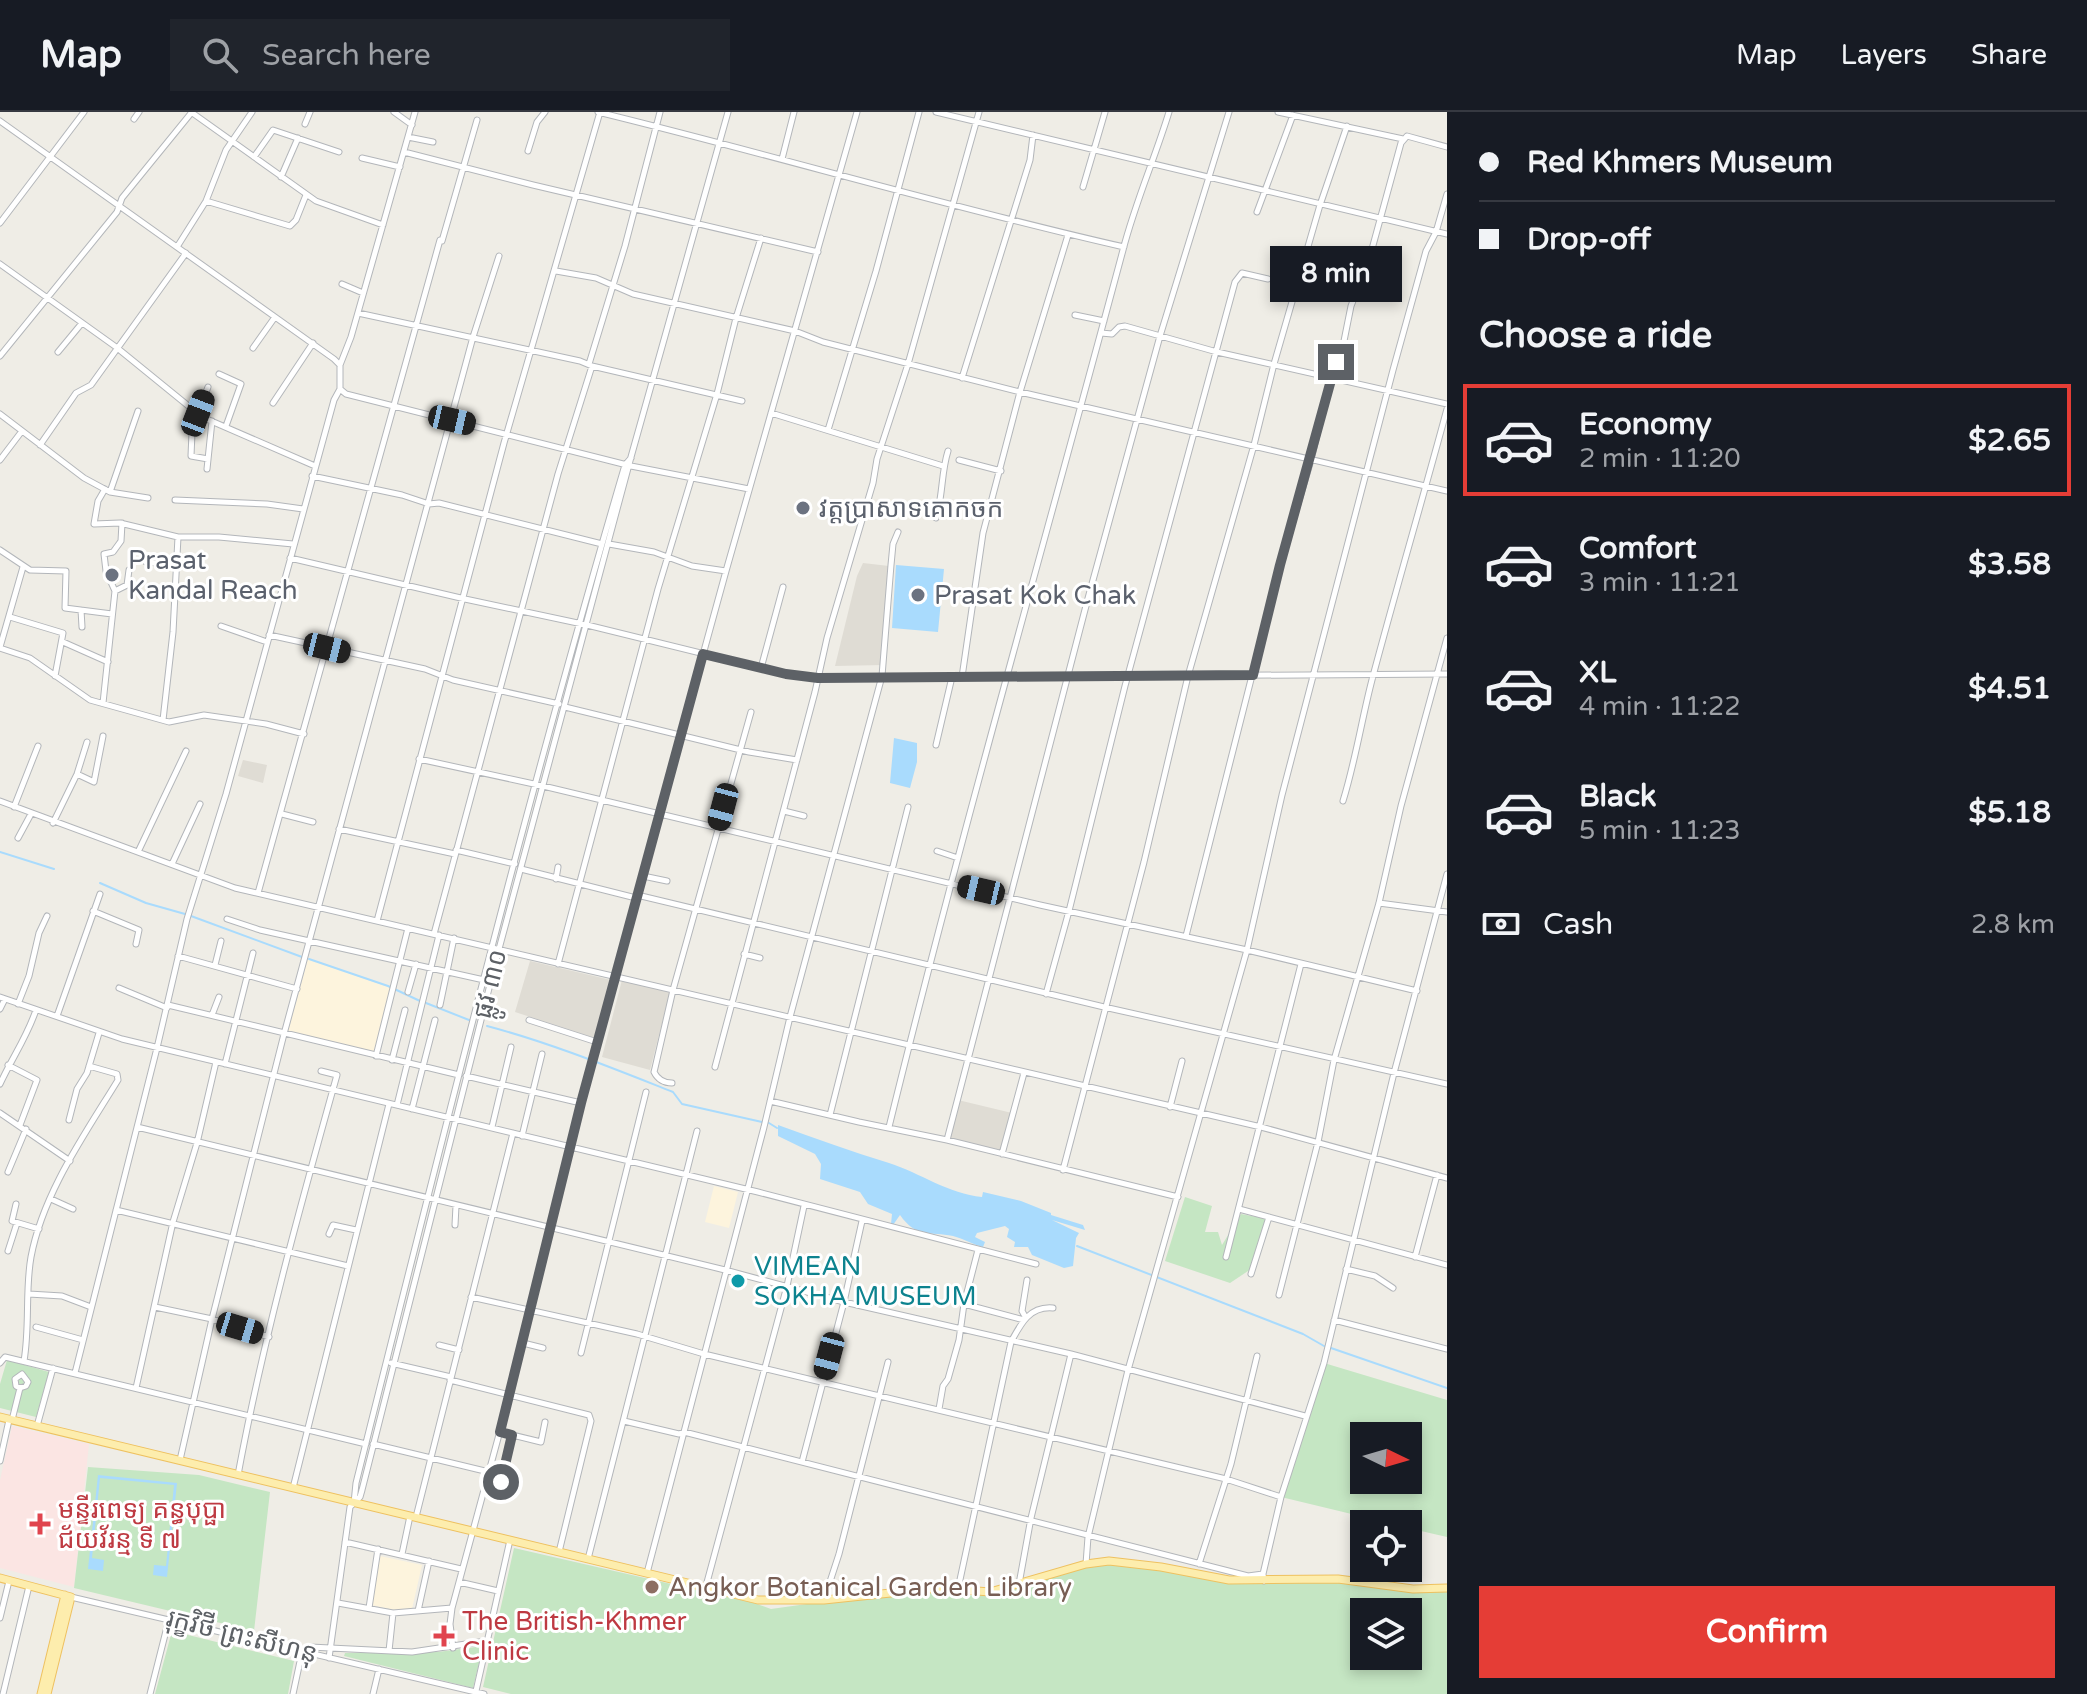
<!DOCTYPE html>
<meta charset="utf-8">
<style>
:root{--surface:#171b24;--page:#20242c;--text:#f1f3f6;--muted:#9ea1a6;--line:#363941;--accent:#e53d36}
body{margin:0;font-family:"Varela Round","Noto Sans Khmer",sans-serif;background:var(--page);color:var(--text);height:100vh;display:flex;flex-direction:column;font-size:30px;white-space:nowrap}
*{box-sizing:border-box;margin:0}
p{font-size:26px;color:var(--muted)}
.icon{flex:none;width:44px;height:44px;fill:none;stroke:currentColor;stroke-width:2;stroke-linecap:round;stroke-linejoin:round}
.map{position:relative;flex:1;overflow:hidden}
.panel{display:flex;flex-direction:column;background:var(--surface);width:640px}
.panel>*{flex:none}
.guide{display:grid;align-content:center;height:176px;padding:0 32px;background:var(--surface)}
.needle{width:52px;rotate:95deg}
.controls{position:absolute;left:1350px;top:1310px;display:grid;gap:16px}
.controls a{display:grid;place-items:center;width:72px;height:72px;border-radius:0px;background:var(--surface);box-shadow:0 4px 12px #0003;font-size:40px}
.end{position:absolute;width:36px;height:36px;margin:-18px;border:10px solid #5d6166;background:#fff;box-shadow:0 0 0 4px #fff}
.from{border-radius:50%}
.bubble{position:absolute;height:56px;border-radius:0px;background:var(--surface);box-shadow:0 4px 12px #0003;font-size:26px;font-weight:800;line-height:56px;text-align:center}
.car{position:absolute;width:24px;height:48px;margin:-24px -12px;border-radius:10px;box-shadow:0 0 6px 2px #0007;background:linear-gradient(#222 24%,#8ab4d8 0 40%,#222 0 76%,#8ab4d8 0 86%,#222 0)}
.guide b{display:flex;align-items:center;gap:28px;height:76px;font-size:30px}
.guide b+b{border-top:2px solid var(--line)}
.guide i{width:20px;height:20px;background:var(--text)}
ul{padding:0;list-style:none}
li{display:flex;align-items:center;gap:24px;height:112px;margin:0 16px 12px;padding:0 16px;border:4px solid transparent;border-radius:0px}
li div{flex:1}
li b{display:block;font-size:30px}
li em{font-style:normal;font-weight:800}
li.active{border-color:var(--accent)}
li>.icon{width:72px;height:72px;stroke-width:1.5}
h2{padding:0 32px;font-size:36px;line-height:96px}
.pay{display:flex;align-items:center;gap:20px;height:88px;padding:0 32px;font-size:30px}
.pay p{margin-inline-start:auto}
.cta{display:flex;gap:16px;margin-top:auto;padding:16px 32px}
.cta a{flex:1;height:92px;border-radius:0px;background:var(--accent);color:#fff;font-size:32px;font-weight:800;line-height:92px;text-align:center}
header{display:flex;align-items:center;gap:48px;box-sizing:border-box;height:112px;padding:0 40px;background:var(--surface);border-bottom:2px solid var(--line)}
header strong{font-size:38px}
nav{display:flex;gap:44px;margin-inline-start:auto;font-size:28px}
.search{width:560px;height:72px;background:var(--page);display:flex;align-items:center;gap:20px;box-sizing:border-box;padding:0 28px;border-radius:0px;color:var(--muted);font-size:30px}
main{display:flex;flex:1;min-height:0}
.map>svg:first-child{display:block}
</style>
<header>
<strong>Map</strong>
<div class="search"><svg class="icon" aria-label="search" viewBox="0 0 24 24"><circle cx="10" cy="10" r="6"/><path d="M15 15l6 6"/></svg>Search here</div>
<nav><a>Map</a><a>Layers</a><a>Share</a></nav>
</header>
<main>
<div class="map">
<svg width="1447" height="1582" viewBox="0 0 1447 1582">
<rect width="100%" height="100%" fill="#efede6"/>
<path fill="#fdf4dd" d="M308 847 394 877 378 943 288 920Z
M714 1074 738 1080 729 1116 705 1110Z
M380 1444 422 1453 412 1497 395 1498 371 1493Z"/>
<path fill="#dfdcd4" d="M863 451 889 454 883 553 835 554 857 464Z
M243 648 267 653 263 671 238 664Z
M530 849 611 868 595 926 515 900Z
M622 868 670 880 650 958 602 945Z
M958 988 1012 1001 1001 1041 948 1027Z"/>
<path fill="#fbe5e3" d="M12 1314 89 1332 74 1475 0 1456V1368Z"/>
<path fill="#c5e6c3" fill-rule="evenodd" d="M1185 1085 1212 1094 1205 1120H1218L1222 1133 1241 1102 1267 1107 1251 1157 1230 1171 1165 1149Z
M7 1248 49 1260 36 1305 0 1296V1272Z
M1324 1251 1447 1288V1425L1408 1416V1412H1393L1281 1385ZM1364 1324H1408V1368H1364Z
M88 1355 199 1363 270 1380 254 1519 74 1476Z
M514 1436 754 1491 771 1497 914 1477 978 1481 1109 1449 1229 1468 1338 1467 1385 1474 1447 1476V1582H511L483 1575ZM1364 1500H1408V1544H1364Z
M172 1519 294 1549 288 1582H155Z
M483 1534 473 1576 344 1544 345 1541 438 1540Z"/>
<path fill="#a9dbfd" d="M896 453 944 457 938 520 892 516Z
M894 626 917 631V650L910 676 890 671Z
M778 1013C815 1026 852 1040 889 1051 920 1061 949 1082 982 1085L983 1080 1021 1089 1051 1101V1103L1083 1113 1085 1118 1052 1108 1079 1121 1076 1126 1073 1154 1064 1156 1032 1143 1028 1135H1014L1015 1130 1007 1125 1009 1117 1005 1114 977 1121 975 1125 985 1130 983 1135C972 1132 964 1127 953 1124 930 1119 917 1127 900 1103L893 1113 891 1112 892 1102 868 1092 860 1080 820 1067 821 1052 815 1042 778 1024Z
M98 1363 177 1371 167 1465 153 1463 154 1453 166 1454 174 1373 100 1366 92 1446 104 1448 103 1459 88 1457Z"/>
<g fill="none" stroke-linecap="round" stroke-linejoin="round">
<path stroke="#a9dbfd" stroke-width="2" d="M0 740 54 757
M100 771 146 791 185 802
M191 804 302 845
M309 847 388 874 420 889
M426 891 469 908
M487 914C551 931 612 956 673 980L682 992 762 1010
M769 1011 777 1016
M1077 1134 1303 1222 1324 1234
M1331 1236 1447 1276"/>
<g stroke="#b3b6ba" stroke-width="7">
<path id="minor" d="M191 0 316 89 383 113
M394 0 412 13
M598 0C774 43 947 95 1124 135
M936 0 1447 122
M1278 0 1403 27
M134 7 139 0
M0 9 334 247 340 253V277L346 282 631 354 749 377
M305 12 310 0
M408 25 433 30
M528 39 537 10 545 0
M404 40 533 73 818 140
M254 45 273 18 339 40
M362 46 400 55
M782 47 794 0
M281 65 298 26
M1083 75 1105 0
M206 89 290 114 296 108 306 83
M1257 100 1293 3
M0 111 84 0
M442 129 477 8
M177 135 206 89 226 38 252 0
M0 152 116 235 202 305 315 354
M556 159 596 166 633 182 795 219 823 230 1020 280 1447 379
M342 172 363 181
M358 201 580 249 592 254 742 289
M1075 203 1104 209
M1101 221 1112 222 1119 215 1125 214 1217 240 1447 292
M253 236 275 205
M58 240 82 211
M0 244 117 100 122 86 192 0
M589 252 625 134 660 0
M340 253 351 225 415 0
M219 262 241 272 226 314
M962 266 1030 48 1033 23
M273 291 313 231
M193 297 191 344 208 347
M198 301 208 275
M771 301 943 354
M0 302 84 366 110 380 148 386
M828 318 876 159 919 0
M40 333 76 281 91 273 186 141
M0 348 22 319
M959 348 1001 359
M207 357 212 309
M312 364 402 383 429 392 439 391 602 432
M105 377 98 389 94 412 120 411 178 425H219L293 432
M110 380 138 299
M175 388 267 392 303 397
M936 406C943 384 941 361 948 339
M609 432 654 440 692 454 726 459
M0 438 30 458 66 459 65 496 112 502
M290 446 465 487 587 513 786 562 818 566 1447 562
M146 450 177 453
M115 479 127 473 129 458
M81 498 82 515
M10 505 63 521 55 564
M221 514 267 530
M269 523 425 557 453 568 559 592
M63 530 108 550
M0 535 23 455
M0 536 30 546 90 588 169 610 204 603 266 612 304 622
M761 556 783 475
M962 565 983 421 1020 280 1068 123
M103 591 115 479 106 459 104 442 113 440 121 429 122 411
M565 595 749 640 797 648
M163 608 173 520 178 425
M936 633 952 565
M419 647 543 674 1040 793 1247 838 1417 879
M77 662 94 670 103 624
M0 689 235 776 1261 1015 1447 1066
M1343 689C1356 647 1362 605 1373 564 1397 474 1423 386 1447 297
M14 695 38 634
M784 699 804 704
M282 702 313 710
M53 711 77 662 87 630
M339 717 455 742
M18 726 31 702
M456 738 515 752
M937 739 958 746
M138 740 186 639
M172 752 200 692
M521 757 636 786
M643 764 667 769
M556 767 558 755
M258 781 440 128
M637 783 1104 895 1447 972
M1379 791 1447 800
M93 799 139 818 136 832
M227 807 260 818 484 868
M377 809 504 331 600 0
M434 822 558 362 592 254
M1186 824 1280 453 1311 348 1333 256 1344 229 1351 194 1369 148 1401 31 1407 24 1447 35
M744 842 760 846
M178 844 297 877
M558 852 658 477 717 282 736 206 761 126
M215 853 221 829
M119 876 167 896
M408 880 416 852
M1046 882 1069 799 1125 574 1235 170 1242 161 1268 167
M0 885 122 927 758 1080 1036 1152
M18 892 29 864 39 821 47 804
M168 893 459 963
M440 893 454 826
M0 897 5 887
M212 903 219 885
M57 904 100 782
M529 908 597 930
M376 944 408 816
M392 948 405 898
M225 952 253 841
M8 953 37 968 20 1013
M715 955 815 580 827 526 873 371 877 347 908 252 979 0
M466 964 581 991
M672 971C664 971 658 968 654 960L655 956 673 878 751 600
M0 972C12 946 27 925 36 898
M770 989 859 1010 947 1028 1178 1085
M397 993 439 823
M1170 995 1182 949
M412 997 435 908
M0 1001 70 1049
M830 1003 908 695
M69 1008 77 977 87 961 99 921
M137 1015 725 1158 844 1190 1071 1242 1305 1304
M492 1015 511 935
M889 1015C961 721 1045 430 1123 138 1135 91 1155 46 1169 0
M522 1024 542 942
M947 1028 1087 490 1160 224 1229 0
M1002 1042 1024 961
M1063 1058 1144 750 1188 564 1254 333 1274 252 1320 93 1347 14
M8 1060 26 1017
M51 1087 73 1097
M16 1092 12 1109 39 1117
M1239 1097 1447 1153
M116 1098 348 1154
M455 1113 456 1094
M329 1122 333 1113 356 1118
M8 1139 17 1111
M1226 1145 1301 852
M1415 1145 1437 1063
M1346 1157 1375 1164 1393 1176
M1251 1162 1269 1105
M29 1182 62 1184 91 1195
M1279 1183 1318 1030 1334 948 1379 791 1401 694 1447 526
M471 1185 637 1222 704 1242 1226 1367 1281 1385
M964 1192 1024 1208
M155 1195 212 1207 269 1225
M1026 1206 1022 1199 1027 1168
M1334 1208 1447 1237
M36 1215 83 1228
M523 1231 543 1236
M439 1233 459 1238
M581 1241 646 980
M24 1249C30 1214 25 1178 31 1145 43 1081 85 1022 118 968L117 962 89 954
M0 1251 5 1245 366 1332
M391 1251 451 1265
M75 1261 157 936 187 807 226 682 334 288 340 277
M450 1268 589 1303 591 1309 559 1440
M136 1276 173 1110 197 1031 216 950
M939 1297 943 1274 948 1267 959 1228 964 1192 978 1138
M12 1308 20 1276 26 1274 28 1270 22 1262 15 1267 16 1274 20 1276
M624 1309 679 1322 684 1320 1248 1464 1263 1462
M37 1314 53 1256
M500 1320 541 1330 545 1310
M373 1332 489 1360
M180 1348 212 1207 284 922 473 225 499 144
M0 1349 9 1308
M802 1350 844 1190 862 1109
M238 1363C263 1228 300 1095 337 963L321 959
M501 1370 512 1323
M293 1376 389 992
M354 1391 356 1371C441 1031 526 689 625 353L631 346
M416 1405 513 1021
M345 1430 461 1457
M402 1442 410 1404
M588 1447 697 1019
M1086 1452 1088 1425 1128 1258 1247 838 1282 683 1393 258 1426 139 1436 120 1447 82
M1199 1452 1231 1352 1257 1244
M647 1461 764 1015 790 905 882 564 891 453 893 432 898 420
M1264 1469 1263 1462 1281 1385 1324 1251 1394 961 1447 762
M459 1470 498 1479
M1019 1472 1031 1406 1071 1242
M706 1474 787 1174 804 1094
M958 1477 1011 1230C1021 1211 1030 1194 1053 1196
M71 1485 484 1582
M824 1488 839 1442 888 1250
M338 1491 393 1501 452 1496
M369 1496 378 1437
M418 1499 429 1449
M0 1506 9 1469
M453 1536 450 1512 452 1496 510 1282 581 991 636 786 726 459 857 0
M389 1539 393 1501
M329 1546 350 1395 360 1385 362 1378 499 837 631 345 728 0
M476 1579 510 1428
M3 1582 29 1474
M150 1582 169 1507
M293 1582 302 1540 310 1535 412 1540 486 1529
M373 1582 379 1557"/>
</g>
<g stroke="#eec160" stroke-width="9">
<path id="major" d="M0 1305 758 1488H824L938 1476 990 1480 1086 1452 1109 1449 1161 1455 1229 1468 1338 1467 1413 1477 1447 1476
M0 1466 71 1485 47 1582
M41 1582 65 1483"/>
</g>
<use href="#minor" stroke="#fff" stroke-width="5"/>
<use href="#major" stroke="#fdedad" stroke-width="7"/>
</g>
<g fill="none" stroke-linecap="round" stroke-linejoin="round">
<path stroke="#5d6166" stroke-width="10" d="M501 1370 512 1323 500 1320 581 991 703 542 786 562 818 566 1253 563 1280 453 1336 250"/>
</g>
<g fill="#6b7280" stroke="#fff" stroke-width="3">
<circle cx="803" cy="396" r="8"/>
<circle cx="112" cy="463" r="8"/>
<circle cx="918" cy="483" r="8"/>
</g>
<circle fill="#0f9aa8" stroke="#fff" stroke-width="3" cx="738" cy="1169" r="8"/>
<g fill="#e0444e" stroke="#fff" stroke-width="3">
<path d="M36 1400h8v8h8v8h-8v8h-8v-8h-8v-8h8z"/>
<path d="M440 1512h8v8h8v8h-8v8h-8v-8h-8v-8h8z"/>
</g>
<circle fill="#8d6e63" stroke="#fff" stroke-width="3" cx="652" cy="1475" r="8"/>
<g text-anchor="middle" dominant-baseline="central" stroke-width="6" stroke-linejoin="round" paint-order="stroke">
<g font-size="26" fill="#5b616d" stroke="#fff" text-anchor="start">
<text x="819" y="396">វត្តប្រាសាទគោកចក</text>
<text x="128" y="448">Prasat<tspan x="128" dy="30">Kandal Reach</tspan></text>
<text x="934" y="483">Prasat Kok Chak</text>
</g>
<g font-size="26" fill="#5d6166" stroke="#fff">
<text transform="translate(490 872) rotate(-76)">ផ្លូវ ៣០</text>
<text transform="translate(242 1524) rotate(14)">រុក្ខវិថី ព្រះសីហនុ</text>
</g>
<g font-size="26" fill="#0d838f" stroke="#fff" text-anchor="start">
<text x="754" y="1154">VIMEAN<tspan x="754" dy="30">SOKHA MUSEUM</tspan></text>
</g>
<g font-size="26" fill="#be3a42" stroke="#fff" text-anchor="start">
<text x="58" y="1397">មន្ទីរពេទ្យ គន្ធបុប្ផា<tspan x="58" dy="30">ជ័យវ័រន្ម ទី ៧</tspan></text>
<text x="462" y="1509">The British-Khmer<tspan x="462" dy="30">Clinic</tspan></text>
</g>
<g font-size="26" fill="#785e54" stroke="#fff" text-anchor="start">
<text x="668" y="1475">Angkor Botanical Garden Library</text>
</g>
</g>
</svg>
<div class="controls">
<a><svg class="needle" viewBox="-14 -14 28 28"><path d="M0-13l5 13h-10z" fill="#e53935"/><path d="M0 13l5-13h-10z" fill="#9ea1a6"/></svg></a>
<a><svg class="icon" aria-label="locate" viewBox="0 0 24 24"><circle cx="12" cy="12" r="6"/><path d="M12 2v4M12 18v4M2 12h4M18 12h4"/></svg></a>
<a><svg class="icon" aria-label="layers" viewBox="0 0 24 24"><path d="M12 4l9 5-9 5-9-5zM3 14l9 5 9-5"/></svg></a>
</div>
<i class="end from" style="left:501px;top:1370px"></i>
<i class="end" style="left:1336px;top:250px"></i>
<div class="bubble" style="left:1270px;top:134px;width:132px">8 min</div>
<i class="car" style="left:198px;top:301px;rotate:21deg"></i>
<i class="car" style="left:452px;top:308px;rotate:103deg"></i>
<i class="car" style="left:327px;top:536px;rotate:104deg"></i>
<i class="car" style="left:723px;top:695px;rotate:195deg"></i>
<i class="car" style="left:981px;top:778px;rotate:283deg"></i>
<i class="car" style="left:240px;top:1216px;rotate:107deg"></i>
<i class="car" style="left:829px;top:1244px;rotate:195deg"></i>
</div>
<section class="panel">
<div class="guide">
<b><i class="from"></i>Red Khmers Museum</b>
<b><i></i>Drop-off</b>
</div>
<h2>Choose a ride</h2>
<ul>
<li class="active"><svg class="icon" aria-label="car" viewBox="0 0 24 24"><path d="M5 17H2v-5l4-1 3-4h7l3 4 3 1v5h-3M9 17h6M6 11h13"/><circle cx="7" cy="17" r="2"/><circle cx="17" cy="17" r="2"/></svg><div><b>Economy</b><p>2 min · 11:20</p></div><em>$2.65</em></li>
<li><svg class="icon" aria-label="car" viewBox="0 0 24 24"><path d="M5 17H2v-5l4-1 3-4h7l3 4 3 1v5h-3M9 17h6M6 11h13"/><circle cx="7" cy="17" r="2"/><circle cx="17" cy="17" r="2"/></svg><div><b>Comfort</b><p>3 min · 11:21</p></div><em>$3.58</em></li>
<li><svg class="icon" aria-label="car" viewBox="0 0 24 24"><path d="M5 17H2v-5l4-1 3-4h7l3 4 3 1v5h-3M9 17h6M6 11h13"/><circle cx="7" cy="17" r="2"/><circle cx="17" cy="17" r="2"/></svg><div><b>XL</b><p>4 min · 11:22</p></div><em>$4.51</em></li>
<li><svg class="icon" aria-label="car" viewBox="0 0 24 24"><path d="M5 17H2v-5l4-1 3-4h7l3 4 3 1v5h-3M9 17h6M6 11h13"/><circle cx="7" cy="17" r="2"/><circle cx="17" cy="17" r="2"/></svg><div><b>Black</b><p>5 min · 11:23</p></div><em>$5.18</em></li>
</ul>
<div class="pay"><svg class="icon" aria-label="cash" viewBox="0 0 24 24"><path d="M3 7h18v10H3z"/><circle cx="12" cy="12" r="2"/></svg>Cash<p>2.8 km</p></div>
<div class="cta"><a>Confirm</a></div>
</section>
</main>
